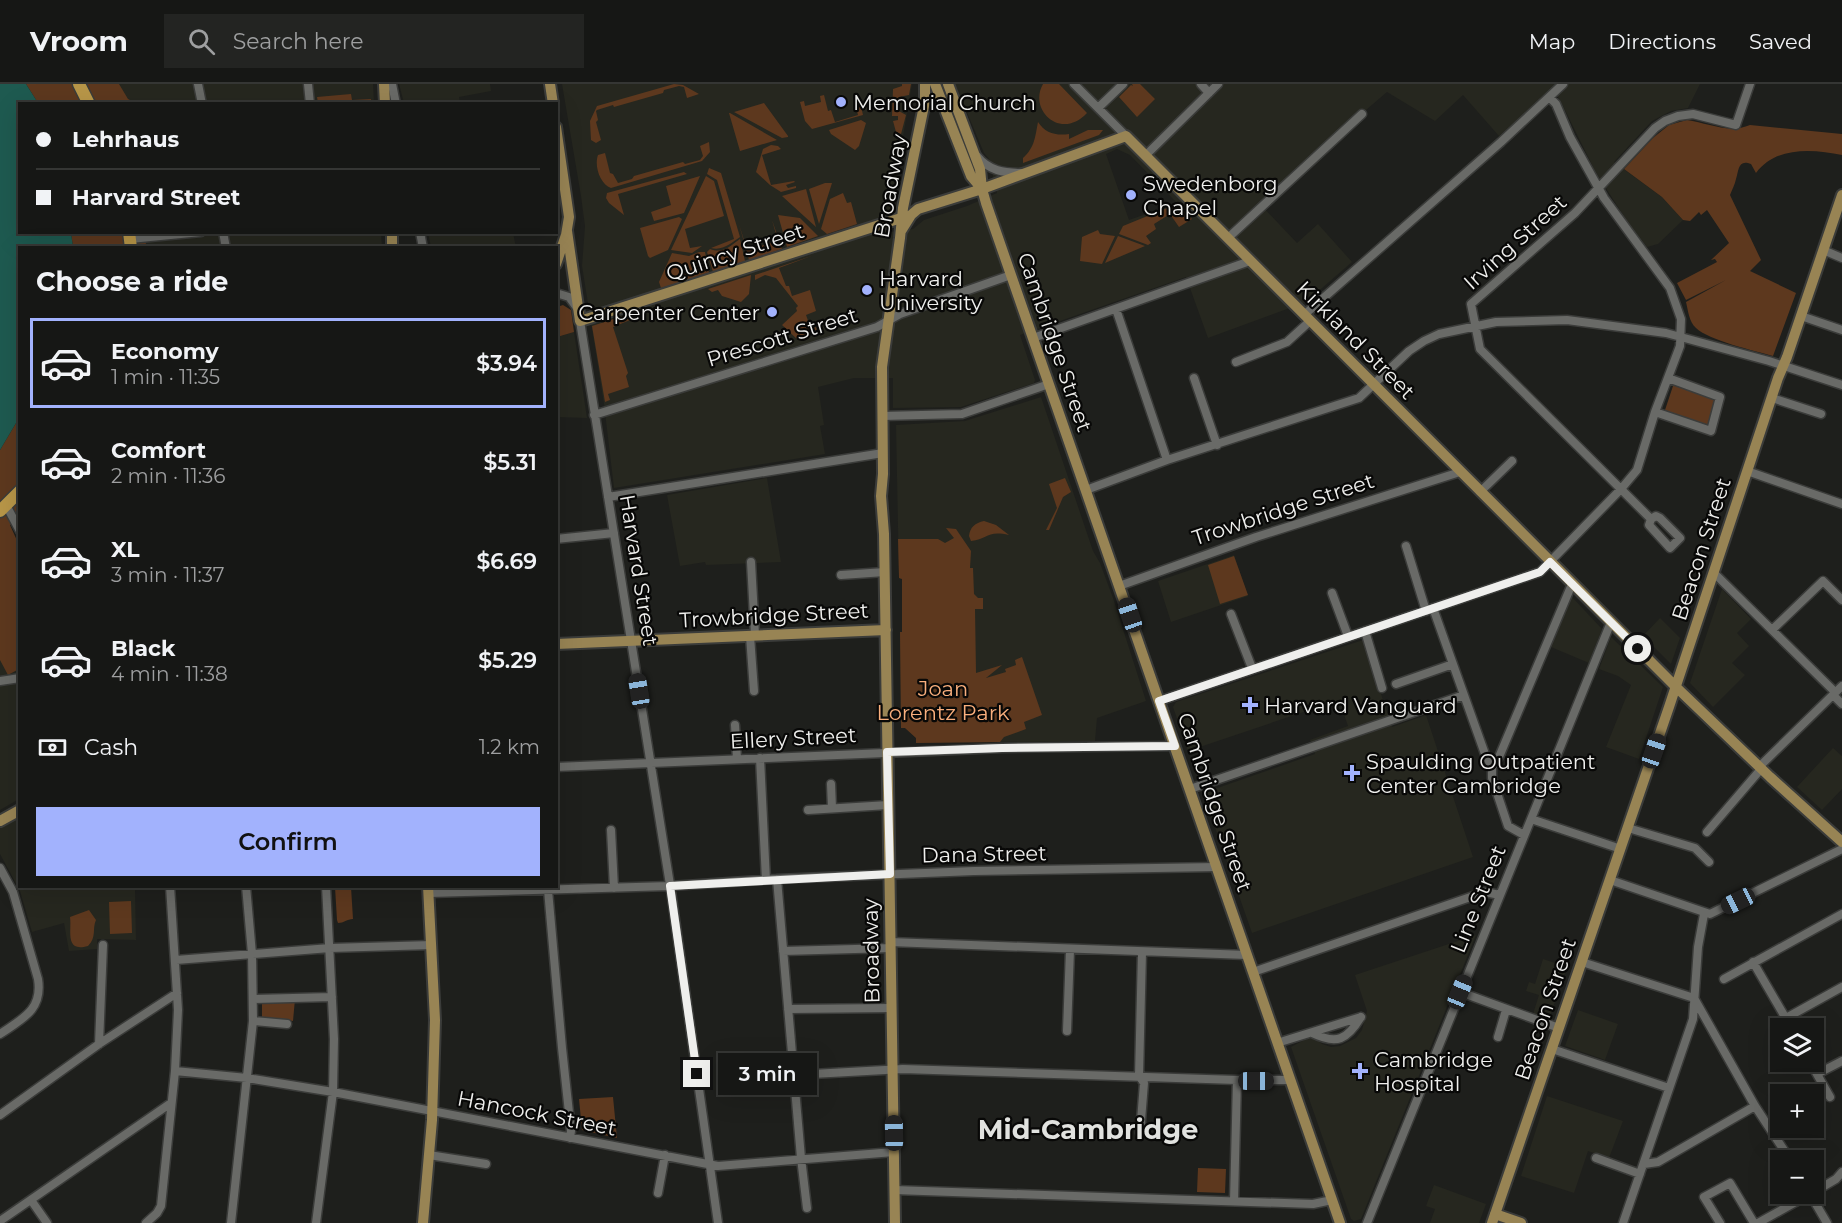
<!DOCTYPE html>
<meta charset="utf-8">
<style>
:root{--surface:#161715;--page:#232422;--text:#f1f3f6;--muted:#9e9fa0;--line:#353634;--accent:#a2b2fd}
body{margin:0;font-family:Montserrat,sans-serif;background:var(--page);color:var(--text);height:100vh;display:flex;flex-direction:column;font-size:22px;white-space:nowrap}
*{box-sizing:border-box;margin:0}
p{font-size:20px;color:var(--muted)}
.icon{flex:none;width:33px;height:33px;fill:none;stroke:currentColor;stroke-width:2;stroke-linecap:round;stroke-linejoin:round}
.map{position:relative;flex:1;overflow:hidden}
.details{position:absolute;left:18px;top:162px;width:540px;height:642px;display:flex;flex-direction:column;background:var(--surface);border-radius:0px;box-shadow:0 6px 24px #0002,0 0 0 2px var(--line)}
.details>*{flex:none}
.hud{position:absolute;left:18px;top:18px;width:540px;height:132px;border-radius:0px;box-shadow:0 6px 24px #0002,0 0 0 2px var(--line);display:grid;align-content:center;height:132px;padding:0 18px;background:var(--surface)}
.buttons{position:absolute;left:1770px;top:934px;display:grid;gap:12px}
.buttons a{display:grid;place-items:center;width:54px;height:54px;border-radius:0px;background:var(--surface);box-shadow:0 6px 24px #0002,0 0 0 2px var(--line);font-size:30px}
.end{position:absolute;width:27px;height:27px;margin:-14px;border:8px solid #efefed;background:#111;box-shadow:0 0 0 3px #111}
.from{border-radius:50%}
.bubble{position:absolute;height:42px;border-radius:0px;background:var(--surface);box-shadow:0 6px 24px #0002,0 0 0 2px var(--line);font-size:20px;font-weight:600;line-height:42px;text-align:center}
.car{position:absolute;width:18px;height:36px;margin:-18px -9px;border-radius:8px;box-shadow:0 0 4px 2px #0007;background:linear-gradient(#222 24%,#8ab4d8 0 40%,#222 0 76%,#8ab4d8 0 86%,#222 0)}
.hud b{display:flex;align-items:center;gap:21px;height:57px;font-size:22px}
.hud b+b{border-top:2px solid var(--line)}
.hud i{width:15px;height:15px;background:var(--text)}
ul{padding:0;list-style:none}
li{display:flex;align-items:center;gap:18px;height:90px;margin:0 12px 9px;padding:0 6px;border:3px solid transparent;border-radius:0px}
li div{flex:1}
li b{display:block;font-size:22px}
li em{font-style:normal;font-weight:600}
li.current{border-color:var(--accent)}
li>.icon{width:54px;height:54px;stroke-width:1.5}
h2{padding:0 18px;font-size:27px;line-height:72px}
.pay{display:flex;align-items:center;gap:15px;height:66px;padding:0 18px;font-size:22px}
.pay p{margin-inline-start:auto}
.cta{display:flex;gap:12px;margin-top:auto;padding:12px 18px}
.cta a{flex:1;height:69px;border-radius:0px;background:var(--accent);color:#111;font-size:24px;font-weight:600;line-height:69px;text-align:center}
header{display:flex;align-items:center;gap:36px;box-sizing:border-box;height:84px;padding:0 30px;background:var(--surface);border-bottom:2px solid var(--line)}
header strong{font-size:28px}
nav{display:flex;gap:33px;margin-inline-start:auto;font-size:21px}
.search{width:420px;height:54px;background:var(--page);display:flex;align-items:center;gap:15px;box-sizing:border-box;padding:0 21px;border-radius:0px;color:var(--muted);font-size:22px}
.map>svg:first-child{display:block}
</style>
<header>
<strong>Vroom</strong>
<div class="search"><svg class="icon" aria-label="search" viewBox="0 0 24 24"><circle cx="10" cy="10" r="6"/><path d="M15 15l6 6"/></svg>Search here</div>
<nav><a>Map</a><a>Directions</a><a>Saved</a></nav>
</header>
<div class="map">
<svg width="1842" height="1139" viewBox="0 0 1842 1139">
<rect width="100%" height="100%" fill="#1e1f1c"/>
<path fill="#26271f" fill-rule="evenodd" d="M96 0H373L374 19H106Z
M399 0H490L491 7 459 13 460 19H404Z
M562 0H912L891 123 890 148 913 145 924 136 967 122 997 109 989 75 984 69 955 0H1700L1688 24 1671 27 1652 37 1614 78 1662 113 1683 136 1658 160 1647 163 1630 142 1595 87 1560 16 1553 6 1499 52 1463 11 1435 37 1387 8 1366 26 1363 25 1260 120 1297 159 1318 140 1352 178 1306 218 1208 254 1186 193 1020 251 1035 296 1034 299 961 323 893 324V294H854L818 303 824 341 820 342 825 370 614 404 604 320 582 182 585 142 581 112ZM1117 65 1130 71 1177 119 1129 136 1106 70Z
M145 149H381L382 163H146Z
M428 149H513L516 163H431Z
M574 248 587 334 557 333 556 253Z
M1041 313 1093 467 1100 479 1113 514 1146 617 1097 634 1095 657 916 659V654L905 644H901L900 548H902V495L899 494 896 341 965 337Z
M767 394 781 478 706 481 705 478 680 482 667 411Z
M1234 471 1248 512 1171 538 1158 497Z
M1722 505 1751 535 1737 549 1749 562 1732 579 1745 591 1713 623 1690 599Z
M1572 513 1602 545 1589 579 1551 563Z
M1660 534 1680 554 1671 580 1643 552Z
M1611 553 1663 603 1639 675 1606 663 1631 601 1618 592 1599 585Z
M0 556 20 593 19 715 0 726Z
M1363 556 1392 643 1426 631 1473 773 1252 849 1203 709 1315 670 1310 656 1348 642 1339 616 1188 667 1173 623 1176 618Z
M1833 664 1842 672V705L1822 726 1797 703Z
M19 733 20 802 164 803 135 805 136 856 97 855V865L69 867 64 839 32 848 20 807 0 770V744Z
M1476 851 1361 1135 1354 1137 1351 1135 1291 963 1306 955 1315 954 1322 960 1331 963 1340 962 1356 954 1362 946 1367 927 1355 891Z
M1543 875 1567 883 1549 935 1533 930 1539 911 1526 907 1529 898 1535 900Z
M1578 926 1618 940 1605 976 1565 962Z
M1547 1012 1623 1037 1609 1074 1588 1067 1574 1109 1521 1092Z
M1434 1101 1486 1120 1479 1139H1430L1435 1125 1426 1122Z"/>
<path fill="#5d381e" d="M26 0H119L128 15 134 18 129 20 38 19Z
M674 0 683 1 699 10 687 14 684 3 679 2 664 6 663 9 614 23 613 21 597 26 596 27 598 36 596 38 601 56 596 59 591 56 590 37 597 22Z
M902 0H911L909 11 899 13 895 19 897 26 906 31 901 50 896 48 893 37 898 36V32H892L893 5 902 2Z
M1043 0H1059L1087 29C1061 57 1028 26 1043 0Z
M1132 0H1140L1155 15 1137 33 1119 13 1131 1 1133 2Z
M351 10 352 16 371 15V19H318L317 13Z
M824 11 828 27 831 26 835 38 858 31 855 19 857 18 856 14H859L863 31 812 45 805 37 800 18 804 17 805 22 821 18 820 12Z
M764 19 788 52V53L782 54 734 28Z
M729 29H730L777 56 740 67Z
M861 36 866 39 859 62 855 66 831 50 829 46Z
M1687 36C1708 39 1729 50 1750 41L1842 50V71C1813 65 1776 62 1756 89L1751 80C1738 75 1739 86 1736 95 1735 100 1732 106 1730 111L1761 176 1750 187 1796 209 1773 272C1755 267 1708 256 1696 244 1689 238 1688 226 1686 218L1726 196 1686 216 1677 199 1717 178 1715 175 1711 176 1729 159 1707 126 1701 131 1699 128 1690 137 1683 136 1662 113 1624 85 1653 54 1669 41Z
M1038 38C1045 49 1056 52 1069 50V55L1088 46H1103L1099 51 1023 79V74C1035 63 1035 53 1038 38Z
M709 58 710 68 702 77 611 104C600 100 594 82 598 71L605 69 610 89 613 90 618 99 632 95 634 92 683 78 685 80 700 76 703 72 700 62Z
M771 61 778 62 781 65 762 71 771 101 794 97 795 98 786 101 788 104 796 102V104L781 108 770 101 756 88 763 65Z
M709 84 721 89 740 153C731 159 723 167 711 164L734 155 717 96 707 90Z
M684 88 687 90 618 110 624 131 609 119 606 114 607 109Z
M700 92 684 129 654 137 651 128 671 121 666 102Z
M706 92 714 97 724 132 685 145 690 164 702 162 692 169 671 166Z
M825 99H832L819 140 809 105Z
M806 105 816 143 782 112Z
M843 109 847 119 851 118 857 140 827 150 821 145 830 115Z
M1177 120 1192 135 1179 143 1170 130 1154 140 1156 145 1146 152 1151 159 1148 161 1119 150 1123 142Z
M778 131 800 134 818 152 787 163Z
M679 133 682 135 668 166 650 174 648 172 640 144Z
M772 136 782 165 749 176 739 140 747 166 778 157Z
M1098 146 1100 150 1115 152 1102 180 1080 177 1082 153Z
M71 149H145L146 161 159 160 160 163H73Z
M1118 152 1145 162 1105 179Z
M740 155 745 177 713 188 707 168 710 165C724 170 730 162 740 155Z
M699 168H705L709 189 661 204 659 198 672 169 689 172Z
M814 171 779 184 786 202H789L792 212 810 206 816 227 806 231 811 245 816 243 817 247 797 255 782 241 797 227 796 224 798 222 776 194 765 191 755 196V191Z
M751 191 749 210 741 218 722 212 718 206 712 208 708 205Z
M563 221 571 226 574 248 557 253V223Z
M629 230 630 236 613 243 628 289 626 292 629 303 608 310 610 316 605 318 592 242Z
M1674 299 1720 314 1709 344 1664 329Z
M19 334V439L10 441 19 461V585L8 591 0 576V366Z
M1065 394 1071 408 1063 413 1049 446H1046L1057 424 1049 400Z
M984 437 996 441 1009 451C987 446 988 455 971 457L969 452C970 443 975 439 984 437Z
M946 444 956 445 971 467 970 484H973L974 510 978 514H983V525H975L976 589 1002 581 986 594 1006 588 1005 585 1016 581 1015 576 1022 573 1042 631 1024 638 1026 645 1004 653 1000 658 916 659V654L905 644H901L900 548H902V495L899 494 898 455H938L945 459 954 454Z
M1234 472 1248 511 1220 520 1208 481Z
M335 803H351L353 835C347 835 344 839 338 839L337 836Z
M131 817 132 849 110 850 109 818Z
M89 826 96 836C92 845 97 853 88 862 64 869 72 846 70 833Z
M262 915H295L293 937 262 933Z
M613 1013 617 1054 582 1046 579 1015Z
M1198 1084 1226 1085 1225 1109 1197 1108Z"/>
<path fill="#1e5a50" d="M0 0H26L38 19 20 20V148L71 149 73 163 20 164 19 334 0 366Z"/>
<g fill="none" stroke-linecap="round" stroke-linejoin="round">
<g stroke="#3b3c3a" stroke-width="11">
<path id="minor" d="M198 0 202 20
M308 0 310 20
M392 0 396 20
M1074 0 1126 52
M1201 0 1209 9
M1098 24 1123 0
M977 72C989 87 1004 89 1022 89
M1145 72 1218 0
M223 148 226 164
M420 148 423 164
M1228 154 1362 30
M130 155 201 148
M1823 166 1842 174
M556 209 569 213 577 224
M1116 225 1167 376
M1304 231 1501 58 1563 0
M1801 232 1842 246
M580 237 671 807 718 1139
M1033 254 1250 177
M1236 278 1287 258 1310 237
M1194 294 1217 361
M1772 314 1821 330
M1655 328 1711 347 1720 313 1668 294
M594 331 877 243 900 230 1011 191
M882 332 962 330 1049 300
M1747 387 1842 420
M1086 406 1167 376 1359 314 1409 267 1424 257 1439 250 1496 238 1567 236 1666 249 1769 277 1842 301
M1480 408 1512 377
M608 413 883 369
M6 421 20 447
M1651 435 1656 432 1660 434 1680 454 1670 464 1649 441 1651 435 1480 265 1471 220 1575 129 1655 44 1665 37 1678 32 1693 30 1736 41 1750 0
M556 455 614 449
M1406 462 1426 527
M751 478 755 551
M1714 489 1835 608
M841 491 885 488
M1119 502 1256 453 1460 388
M1332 509 1348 552
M1433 524 1485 670 1492 683V694L1508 742 1524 751
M1231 530 1252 584
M1772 546 1823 497 1842 516
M1365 547 1382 604
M750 552 754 607
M0 597 20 594
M1396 600 1453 580
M1833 611 1842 620
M1159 617 1540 488 1621 405 1637 386 1655 328 1680 262 1681 235 1670 204 1604 114 1570 53 1556 20 1550 14
M735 641 737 675
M760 674 766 796
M556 683 1002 664 1175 662
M1492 683 1499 673 1572 500
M1759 683 1842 602
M831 700 832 724
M1190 705 1464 611
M808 726 888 721
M1531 735 1621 765
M1628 744 1695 764 1709 778
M611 746 614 804
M1707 748 1761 685
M0 784 13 808 38 895C43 926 22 935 0 950
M777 795 801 1074 807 1124
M1610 796 1710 830 1842 765
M548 806 562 964 571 1047 570 1054
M429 809 670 802 777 795 974 787 1217 783
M890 858 1247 871
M783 867 891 864
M176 876 330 864 432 861
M1582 878 1694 914 1755 1022 1791 1077
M1753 878 1792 945
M1253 888 1485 808 1500 811
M1724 895 1842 830
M1460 908 1559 944
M254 915 332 913
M788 925 892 924
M1786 934 1842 903
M253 937 287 940
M1067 947 1070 866
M1312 949C1337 961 1347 956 1361 933
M1498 953 1506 926
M1277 959 1361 933
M99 960 103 861
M1552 965 1669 1004
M1810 978 1830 1013
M175 987 247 994 333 1008 718 1082 894 1068
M1817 990 1842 977
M794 991 903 985 1237 996H1290
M0 1031 99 960 177 909
M1140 1049 1144 999 1139 992 1142 868
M429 1071 486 1080
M1596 1074 1640 1090
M1644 1080 1658 1078 1755 1022
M894 1106 1313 1120 1332 1116
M1814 1108 1836 1095 1842 1088
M658 1109 665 1071
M1810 1110 1827 1139
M31 1116 47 1139
M1234 1117 1237 996
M0 1137 171 1019
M146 1139 157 1129 161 1122 175 987 178 926 170 802
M231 1139 253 937 252 870 246 802
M316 1139 333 1008 334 955 326 802
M1367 1139 1611 538
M1623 1139 1693 935 1698 863 1704 830
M1720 1139 1704 1113 1730 1099 1754 1139
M1758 1139 1810 1110"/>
</g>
<g stroke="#3b3c3a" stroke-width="14">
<path id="major" d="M384 0 385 20
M550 0 553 20
M935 0 971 92 982 105
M948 0 980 85 982 105 986 119 1340 1139
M556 43 569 133 566 151 556 180
M567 147 580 237 901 134
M901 147 911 131 918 125 982 105 1126 52 1676 603 1770 693 1842 758
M392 148V164
M556 560 886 546
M0 737 20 726
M1495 1130 1521 1139
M423 1139 432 1036 435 936 428 802
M895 1139 884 450 881 412 883 390 882 283 900 154 903 124 925 17V0
M1492 1139 1669 623 1778 294 1787 273 1842 111"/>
</g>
<g stroke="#3b3c3a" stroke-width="15">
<path id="highway" d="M79 0 89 20
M129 148 131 164
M0 427 20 407"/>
</g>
<use href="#minor" stroke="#696a67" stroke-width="8"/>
<use href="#major" stroke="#988454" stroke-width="10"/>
<use href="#highway" stroke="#b89648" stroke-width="12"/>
</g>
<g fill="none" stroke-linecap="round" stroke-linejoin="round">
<path stroke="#efefed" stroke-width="8" d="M697 990 670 802 890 790 887 668 1002 664 1175 662 1159 617 1540 488 1550 478 1638 565"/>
</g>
<g fill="#a2b2fd" stroke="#080807" stroke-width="2">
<circle cx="841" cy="18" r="6"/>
<circle cx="1131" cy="111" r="6"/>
<circle cx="867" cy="206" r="6"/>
<circle cx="772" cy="228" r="6"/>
<path d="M1247 612h6v6h6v6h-6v6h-6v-6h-6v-6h6z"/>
<path d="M1349 680h6v6h6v6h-6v6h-6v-6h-6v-6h6z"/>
<path d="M1357 978h6v6h6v6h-6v6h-6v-6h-6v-6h6z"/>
</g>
<g text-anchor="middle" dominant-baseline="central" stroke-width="4.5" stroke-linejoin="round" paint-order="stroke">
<g font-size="21" fill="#efefed" stroke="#080807" text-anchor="start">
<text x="853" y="18">Memorial Church</text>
<text x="1143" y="99">Swedenborg<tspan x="1143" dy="24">Chapel</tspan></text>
<text x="879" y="194">Harvard<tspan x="879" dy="24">University</tspan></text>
<text x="760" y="228" text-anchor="end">Carpenter Center</text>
<text x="1264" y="621">Harvard Vanguard</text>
<text x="1366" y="677">Spaulding Outpatient<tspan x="1366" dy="24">Center Cambridge</tspan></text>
<text x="1374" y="975">Cambridge<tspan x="1374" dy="24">Hospital</tspan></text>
</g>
<g font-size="21" fill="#efefed" stroke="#080807">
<text transform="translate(890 102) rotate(-80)">Broadway</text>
<text transform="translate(1515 158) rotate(-42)">Irving Street</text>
<text transform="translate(735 168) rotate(-18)">Quincy Street</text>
<text transform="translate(782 253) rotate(-17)">Prescott Street</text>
<text transform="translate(1356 256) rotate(45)">Kirkland Street</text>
<text transform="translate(1055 258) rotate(71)">Cambridge Street</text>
<text transform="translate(1283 425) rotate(-18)">Trowbridge Street</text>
<text transform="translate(1701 465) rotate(-72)">Beacon Street</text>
<text transform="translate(639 486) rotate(81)">Harvard Street</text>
<text transform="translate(774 531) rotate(-3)">Trowbridge Street</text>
<text transform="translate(793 654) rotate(-3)">Ellery Street</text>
<text transform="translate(1215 718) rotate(71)">Cambridge Street</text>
<text transform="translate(984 770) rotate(-1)">Dana Street</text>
<text transform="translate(1478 815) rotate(-68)">Line Street</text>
<text transform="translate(871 867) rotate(-91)">Broadway</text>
<text transform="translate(1545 925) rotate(-71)">Beacon Street</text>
<text transform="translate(537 1029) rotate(11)">Hancock Street</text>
</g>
<g font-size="21" fill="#f9af7d" stroke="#080807">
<text x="943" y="604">Joan<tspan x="943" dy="24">Lorentz Park</tspan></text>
</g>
<g font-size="27" font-weight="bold" fill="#e1e2df" stroke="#080807">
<text x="1088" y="1045">Mid-Cambridge</text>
</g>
</g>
</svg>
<div class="buttons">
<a><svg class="icon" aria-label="layers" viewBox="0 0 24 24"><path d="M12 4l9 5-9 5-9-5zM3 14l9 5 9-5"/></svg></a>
<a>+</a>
<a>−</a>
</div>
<i class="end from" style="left:1638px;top:565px"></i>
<i class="end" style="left:697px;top:990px"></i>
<div class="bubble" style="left:718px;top:969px;width:99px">3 min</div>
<i class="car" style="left:1130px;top:531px;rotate:341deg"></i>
<i class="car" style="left:639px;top:607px;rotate:351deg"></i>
<i class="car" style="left:1654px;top:667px;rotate:19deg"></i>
<i class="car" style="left:1738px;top:817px;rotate:244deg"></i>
<i class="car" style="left:1460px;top:908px;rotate:22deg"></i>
<i class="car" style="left:1256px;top:997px;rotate:90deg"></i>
<i class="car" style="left:894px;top:1049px;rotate:359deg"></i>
<div class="hud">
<b><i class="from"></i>Lehrhaus</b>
<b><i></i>Harvard Street</b>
</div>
<section class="details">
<h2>Choose a ride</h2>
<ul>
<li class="current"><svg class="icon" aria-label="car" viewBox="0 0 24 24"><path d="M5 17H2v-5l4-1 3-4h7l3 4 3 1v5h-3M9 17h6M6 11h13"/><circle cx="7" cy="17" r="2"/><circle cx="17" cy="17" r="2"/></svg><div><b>Economy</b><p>1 min · 11:35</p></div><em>$3.94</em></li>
<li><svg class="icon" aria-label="car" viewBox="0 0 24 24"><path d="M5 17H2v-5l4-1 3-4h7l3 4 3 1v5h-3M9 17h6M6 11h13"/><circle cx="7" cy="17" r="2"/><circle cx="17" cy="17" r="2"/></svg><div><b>Comfort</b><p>2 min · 11:36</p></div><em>$5.31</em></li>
<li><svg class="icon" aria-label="car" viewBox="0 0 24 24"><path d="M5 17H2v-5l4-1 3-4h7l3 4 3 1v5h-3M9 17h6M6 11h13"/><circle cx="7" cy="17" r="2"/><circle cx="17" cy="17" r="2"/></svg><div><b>XL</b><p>3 min · 11:37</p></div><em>$6.69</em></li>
<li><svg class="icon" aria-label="car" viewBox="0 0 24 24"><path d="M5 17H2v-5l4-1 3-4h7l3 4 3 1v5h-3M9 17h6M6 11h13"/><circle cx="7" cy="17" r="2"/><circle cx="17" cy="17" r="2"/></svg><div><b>Black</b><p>4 min · 11:38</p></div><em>$5.29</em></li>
</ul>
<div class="pay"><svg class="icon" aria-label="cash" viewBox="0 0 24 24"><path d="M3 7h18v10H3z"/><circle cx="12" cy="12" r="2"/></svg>Cash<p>1.2 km</p></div>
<div class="cta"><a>Confirm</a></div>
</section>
</div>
